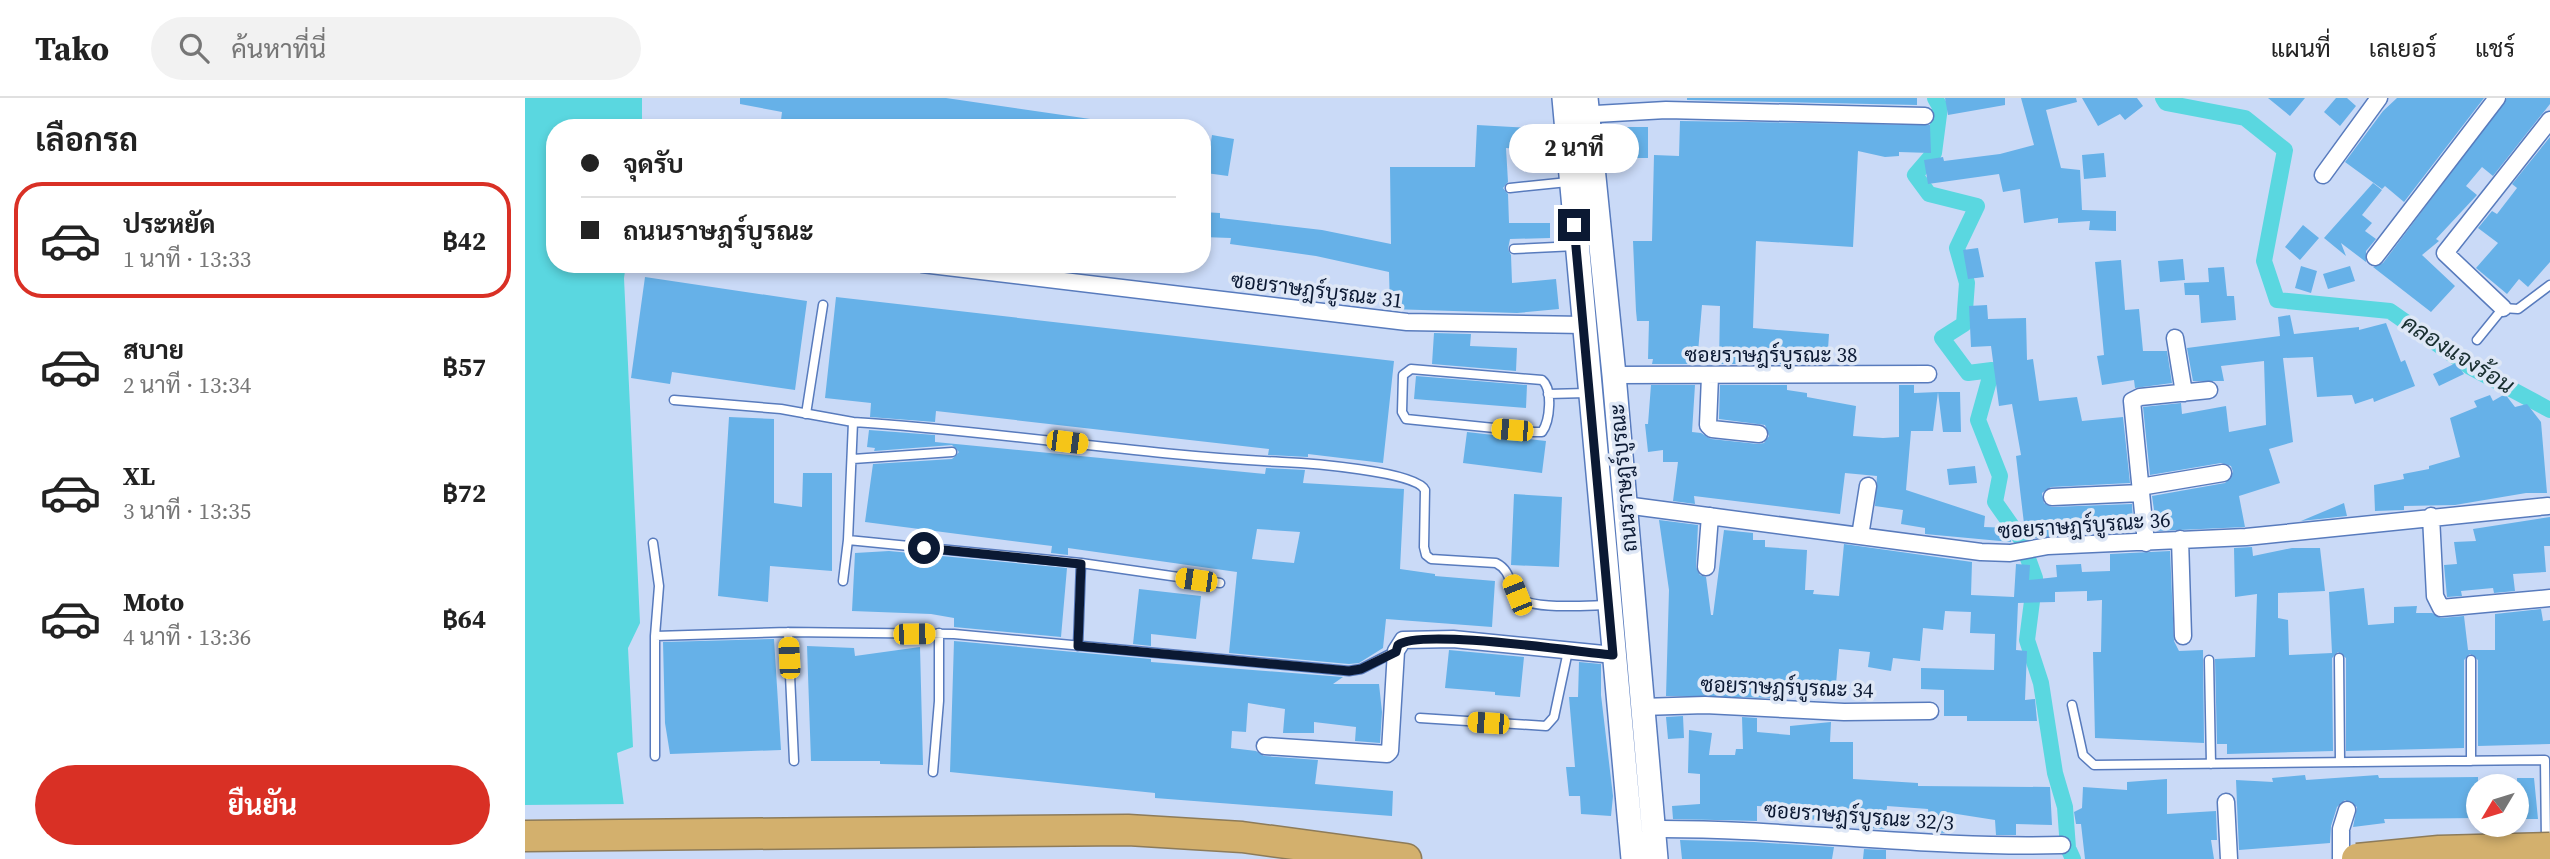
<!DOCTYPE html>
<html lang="th">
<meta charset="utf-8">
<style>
:root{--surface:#fff;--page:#f2f2f2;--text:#222;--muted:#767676;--line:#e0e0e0;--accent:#d93025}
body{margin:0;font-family:"Source Serif 4",Sarabun,serif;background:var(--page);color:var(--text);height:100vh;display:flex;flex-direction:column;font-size:26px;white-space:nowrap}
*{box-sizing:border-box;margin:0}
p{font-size:23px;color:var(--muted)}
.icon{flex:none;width:38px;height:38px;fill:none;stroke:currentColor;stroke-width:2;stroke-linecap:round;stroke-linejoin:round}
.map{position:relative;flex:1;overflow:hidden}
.drawer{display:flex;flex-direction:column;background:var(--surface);width:525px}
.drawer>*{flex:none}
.guide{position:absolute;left:21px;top:21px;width:665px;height:154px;border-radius:28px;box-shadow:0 4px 10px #0003;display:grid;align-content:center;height:154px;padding:0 35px;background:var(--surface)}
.needle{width:46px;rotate:232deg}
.fabs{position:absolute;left:1941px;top:676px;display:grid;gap:14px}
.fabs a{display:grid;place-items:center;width:63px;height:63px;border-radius:50%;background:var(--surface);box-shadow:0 4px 10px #0003;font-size:35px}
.end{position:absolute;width:32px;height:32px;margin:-16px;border:9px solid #0b1933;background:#fff;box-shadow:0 0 0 4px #fff}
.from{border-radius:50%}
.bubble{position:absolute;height:49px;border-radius:24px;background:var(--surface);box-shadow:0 4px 10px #0003;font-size:23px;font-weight:700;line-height:49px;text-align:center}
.car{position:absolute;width:21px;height:42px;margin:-21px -10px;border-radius:9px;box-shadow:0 0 5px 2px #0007;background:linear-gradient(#f5c518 24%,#345 0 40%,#f5c518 0 76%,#345 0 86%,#f5c518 0)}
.guide b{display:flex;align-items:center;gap:24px;height:66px;font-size:26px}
.guide b+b{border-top:2px solid var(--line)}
.guide i{width:18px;height:18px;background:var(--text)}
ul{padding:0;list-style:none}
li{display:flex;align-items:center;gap:21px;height:116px;margin:0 14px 10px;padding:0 21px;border:4px solid transparent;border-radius:28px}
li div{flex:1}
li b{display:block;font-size:26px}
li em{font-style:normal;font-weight:700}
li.current{border-color:var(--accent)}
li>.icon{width:63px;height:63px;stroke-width:1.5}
h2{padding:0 35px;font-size:32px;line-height:84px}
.primary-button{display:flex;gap:14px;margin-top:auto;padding:14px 35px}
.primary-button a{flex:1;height:80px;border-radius:42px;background:var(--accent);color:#fff;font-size:28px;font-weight:700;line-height:80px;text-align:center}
header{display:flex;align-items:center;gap:42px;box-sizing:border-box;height:98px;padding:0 35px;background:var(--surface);border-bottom:2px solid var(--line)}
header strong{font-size:33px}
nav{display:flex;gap:38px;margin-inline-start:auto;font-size:24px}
.search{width:490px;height:63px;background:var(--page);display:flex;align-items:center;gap:18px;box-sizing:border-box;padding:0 24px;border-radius:38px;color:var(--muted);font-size:26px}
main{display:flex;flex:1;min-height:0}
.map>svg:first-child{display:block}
</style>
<header>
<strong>Tako</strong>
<div class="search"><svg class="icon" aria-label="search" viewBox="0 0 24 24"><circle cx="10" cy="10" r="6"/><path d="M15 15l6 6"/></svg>ค้นหาที่นี่</div>
<nav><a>แผนที่</a><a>เลเยอร์</a><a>แชร์</a></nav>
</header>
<main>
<section class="drawer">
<h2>เลือกรถ</h2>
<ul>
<li class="current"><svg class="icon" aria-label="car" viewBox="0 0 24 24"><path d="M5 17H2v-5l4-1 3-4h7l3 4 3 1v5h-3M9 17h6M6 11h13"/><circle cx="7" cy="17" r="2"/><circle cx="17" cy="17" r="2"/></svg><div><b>ประหยัด</b><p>1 นาที · 13:33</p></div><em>฿42</em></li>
<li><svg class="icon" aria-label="car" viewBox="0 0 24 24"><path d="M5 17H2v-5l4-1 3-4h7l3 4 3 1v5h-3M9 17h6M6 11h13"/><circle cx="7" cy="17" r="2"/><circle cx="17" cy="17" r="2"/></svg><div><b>สบาย</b><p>2 นาที · 13:34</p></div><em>฿57</em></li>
<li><svg class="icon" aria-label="car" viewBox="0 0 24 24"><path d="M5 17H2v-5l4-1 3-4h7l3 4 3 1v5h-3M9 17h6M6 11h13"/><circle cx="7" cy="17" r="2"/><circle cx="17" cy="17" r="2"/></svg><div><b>XL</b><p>3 นาที · 13:35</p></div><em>฿72</em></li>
<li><svg class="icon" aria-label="car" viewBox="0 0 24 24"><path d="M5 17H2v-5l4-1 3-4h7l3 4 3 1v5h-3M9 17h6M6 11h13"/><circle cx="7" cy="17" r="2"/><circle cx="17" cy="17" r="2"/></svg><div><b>Moto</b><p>4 นาที · 13:36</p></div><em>฿64</em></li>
</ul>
<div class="primary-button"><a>ยืนยัน</a></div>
</section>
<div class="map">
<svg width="2025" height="761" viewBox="0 0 2025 761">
<rect width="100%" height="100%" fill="#cadaf7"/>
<path fill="#5ad7e0" d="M0 0H117V30H30V166H101L99 180 115 525 103 550 108 649 92 655 106 761H0Z"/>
<path fill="#cadaf7" d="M102 706 109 761H0V707Z"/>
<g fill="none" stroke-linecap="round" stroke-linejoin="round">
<path stroke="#5ad7e0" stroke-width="16" d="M1410 0 1415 9 1409 55 1390 77 1404 96 1452 108 1432 150 1442 185 1439 226 1417 240 1443 275 1467 272 1453 322 1475 378 1470 404 1496 441 1510 480 1502 542 1516 585 1530 675 1540 709 1543 750 1548 761
M1638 0 1641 5 1720 20 1760 52 1739 163 1752 202 1865 213 1945 269 2025 312"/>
</g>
<path fill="#66b1e8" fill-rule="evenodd" d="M215 0H421L579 23 578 30H255L257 14 215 6Z
M1162 0H1392V7L1162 2Z
M1420 0H1480V7L1423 17Z
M1496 0H1551L1552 4 1521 12 1536 70 1555 72 1557 112 1591 113V133L1564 132 1565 123 1533 125V120L1499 125 1495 91 1478 94 1474 76 1403 86 1399 62 1418 59 1419 63 1475 56 1509 47Z
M1557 0H1612L1618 8 1600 22 1595 16 1573 28Z
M1743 0H1780L1765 18Z
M1811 0H1822L1831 8 1815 28 1799 14Z
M1872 0H1959L1879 104 1860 88 1857 91 1820 64 1858 13Z
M1982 0H2025V6L1968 78 1957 69 1941 88 1952 97 1911 141 1914 143 1897 157 1930 188 1906 214 1848 169 1858 165Z
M1155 23 1405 27 1406 55 1374 54V58L1360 59 1333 53 1328 149 1231 143 1228 230 1304 236 1302 266H1194L1195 208 1177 207 1172 266H1127L1128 261H1123L1124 223H1112L1111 213 1108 143H1127L1129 57 1154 58Z
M952 27 1004 30 1003 52 981 50 983 84 978 90 983 96 984 125H1025V140L985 141 983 151 986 157 987 185 1031 181 1034 211 992 215 865 211 864 174 791 158 705 146 706 140 677 139V114L695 115V120L797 132 866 146 865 69H950Z
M1102 29H1123V60H1095L1094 42H1102Z
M687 37 709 41 703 78 681 75Z
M2025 39V164L2003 189 1994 181 1982 196 1951 170 1973 145 1953 130 1967 113 1972 116 1992 90 1987 86Z
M1579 55 1581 79 1559 81 1557 57Z
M1848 85 1857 92 1837 117 1847 125 1840 133 1851 141 1841 153V164L1816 145 1821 158 1799 140Z
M1778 127 1794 140 1775 162 1760 149Z
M1453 150 1459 179 1443 181 1438 152Z
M1658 161 1660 182 1635 184 1633 163Z
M1596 162 1600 212 1614 211 1618 253H1642L1647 285 1610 290 1609 282 1577 287 1572 258 1579 257 1570 164Z
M1776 168 1792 173 1786 195 1770 190Z
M1825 168 1830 183 1803 191 1798 176Z
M1699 169 1702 198H1709L1711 222 1676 225 1674 197H1660L1659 185 1684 184 1683 170Z
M120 179 282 203 270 292 147 274 145 286 106 280Z
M311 199 869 263 858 365 783 356V359L743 357 744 351 411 313 410 324 345 319 346 305 300 300Z
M1462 207 1463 221 1501 220 1502 262 1508 261 1514 303 1552 299 1557 323 1598 319 1605 385 1526 389 1517 395 1519 405 1527 409 1607 406 1608 423 1554 428 1555 436 1509 440 1508 433 1500 434 1491 358 1496 357 1487 306 1474 308 1466 248 1446 249 1444 208Z
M1765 217 1769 236 1834 229V232L1861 225 1876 264 1880 262 1890 288 1849 304 1848 300 1830 306 1827 297 1792 299 1788 259 1758 260 1768 344 1744 351 1755 385 1714 398 1720 429 1632 433 1627 398 1700 385 1708 374 1706 368 1696 365 1625 377 1618 309 1656 305 1657 316 1701 308 1704 334 1741 327 1739 263 1696 268 1699 283H1668L1662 250 1755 238 1753 219Z
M909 235 946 236 945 248 992 250 991 273 907 266Z
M1931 265 1939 276 1914 288 1908 276Z
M891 278 1002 287 1001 310 889 301Z
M1126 287H1170L1167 334 1176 335 1186 341 1233 346 1239 345 1244 338 1240 327 1194 321 1195 287H1262V292L1282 295V299L1331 308 1328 338 1358 340 1374 339V287H1389V295L1413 294 1408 333H1386L1381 392 1460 418 1459 429 1486 430V444L1400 436V430L1376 426 1378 412 1350 408 1352 378 1320 375 1315 416 1169 398 1170 406 1148 403 1153 364H1138V352L1123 354 1120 326H1123Z
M1413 294H1435L1436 334H1418Z
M1980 296 1990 309 2002 306 2016 324 2022 395H2001L1930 407 1879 408V412L1850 413 1849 387 1879 381 1878 376 1904 371V368L1935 359 1925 320 1952 309 1949 303 1965 297 1968 303Z
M204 319 249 321V405L277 409 278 375H307V473L245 468 243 504 193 498Z
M344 332 410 337V344L740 376 741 370 780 372 778 385 879 391 875 471 910 476V478L970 483 967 529 861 521 858 550 834 565 824 566 704 555 712 474 543 450V457L526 455 527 448 340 424 348 366 427 361 434 354 427 347 349 353 350 350 342 349ZM732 431 775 434 769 465 727 461Z
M942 334 1021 343 1017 375 938 365Z
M1450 368 1452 385 1424 387 1422 371Z
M989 396 1037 399 1034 469 986 467Z
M1819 405 1822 418 1776 423Z
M2025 419V448H2019L2021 474 1988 476 1990 493 1969 495 1968 490 1936 493 1937 498 1922 499 1919 467 1932 466 1929 444 1951 443 1948 431Z
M1134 422 1173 427 1171 469 1175 477 1181 479 1186 517H1188L1199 432 1228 435V442H1240V449L1282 452 1280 492H1289L1288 496 1314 498 1319 446 1447 464 1446 497 1489 499 1491 466 1505 467 1504 482 1532 479 1531 467 1556 466 1557 474 1585 473V456L1645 453 1649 543 1654 553 1678 552 1679 645 1570 640 1568 554H1576L1577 502 1562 503V493L1530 494V504L1493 505 1491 552 1502 553 1500 602 1510 601 1512 623H1442V618H1419V592L1396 591V570L1469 572 1470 536 1445 535 1446 514 1420 513 1418 532 1398 530 1395 563 1368 560 1366 573 1343 569 1345 554 1314 551 1311 586 1261 581 1260 600 1141 598 1144 492Z
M1727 449 1728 458 1767 450H1795L1800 493 1753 495V520L1763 522 1764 557 1807 555 1804 494 1839 490 1843 527 1869 525V509L1892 508 1891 515H1907L1916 520 1939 518 1943 552H1970V516L2016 511 2018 523 2025 522V646L1953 648V562L1945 556 1939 562V650L1821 653V560L1813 554 1807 560 1808 653 1702 656V646H1692L1690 561 1730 559 1732 496 1710 499 1709 450Z
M364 453 542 470 536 539 429 529V520L406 516 327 513 330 455Z
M614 491 676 498 671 541 626 536V548L608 546Z
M249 541 256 652 145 656 140 625 138 544Z
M429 543 626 561V564L818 579 808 586H854L857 614 855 645 830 643 831 629 789 624V635H758L760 611 723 605 721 634 707 633 706 650 731 653 739 658 793 662 790 686 868 693 867 718 630 700V695L425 674Z
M282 548 329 550 330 558 395 549 398 667 355 666V663H286Z
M924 552 999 559 995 599 970 597V594L920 590Z
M1054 564 1076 566V597L1088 698 1086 718 1056 716 1055 698H1044L1041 669H1050L1044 599H1053Z
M1158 618 1159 640 1143 641 1141 619Z
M1217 619 1232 620V634L1265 637V628L1306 624 1305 644H1328V681L1393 685V688L1525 689 1527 727 1491 726V737H1471L1470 722 1419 714 1420 735 1405 734 1403 711 1362 708 1361 731 1344 730 1345 715 1295 709V723L1277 719V710L1232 708V723L1148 721 1147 708 1175 706V676L1163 675 1164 632 1187 635 1184 657H1210L1211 651H1218Z
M1780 677 1781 682 1853 677 1854 680 1953 679V720L1859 721 1860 725 1828 729 1832 709 1820 702 1812 709 1806 728 1805 745 1714 752 1711 682 1748 684 1747 680Z
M1992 680H2009L2013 721H1992Z
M1642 681V716L1691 713 1692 742H1686L1689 761H1560L1556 726H1551L1549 714 1557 710 1558 689 1602 692V684Z
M1155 742 1229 744 1309 749 1307 761H1157Z
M1339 751 1361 752V761H1338Z"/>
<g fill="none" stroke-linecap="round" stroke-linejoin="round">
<g stroke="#587bbd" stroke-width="11">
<path id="lane" d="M985 90 1043 84
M989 151 1051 148
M1952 242 1978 210 1993 211 2025 187
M886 271 1017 282C1028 291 1025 323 1017 334H1009L881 321 877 314 878 277Z
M1023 296 1062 295
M149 302 256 311 328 324
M281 316 298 207
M328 361 427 354
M128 445 134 488 130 538V658
M318 483 323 442
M695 485 556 465 323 442 328 324C472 333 613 357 757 364 781 365 891 373 900 392L899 449 901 457 906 461 971 465C985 472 984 484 991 497 1001 513 1064 507 1084 507
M263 534 269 663
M130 538 263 534 429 536 824 573 836 571 871 553
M553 548 556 465
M1814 560 1815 664
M1684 562 1686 666
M1946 562V663
M1547 607 1558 657 1569 667 2020 662 2021 744
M895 620 1021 628 1029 619 1043 553
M408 674 414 603V535"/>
</g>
<g stroke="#587bbd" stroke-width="19">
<path id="street" d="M1053 17 1141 12 1400 18
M1798 77 1854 0
M1850 159 1972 0
M397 166 882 224 1059 227
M1978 210 1920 155 2025 22
M1650 240 1659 295
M1089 277 1403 276
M1185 278 1183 327 1187 331 1234 336
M1615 389 1698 375
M1527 399 1616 395
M1100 407 1456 454 1485 455 1523 448 1721 439 2023 408
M1906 418 1910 498 1916 510 2025 500
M1335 438 1343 388
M1655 441 1658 538
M1621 445 1607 303 1615 299 1684 292
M1181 469 1185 418
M1117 609 1180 607 1319 614 1405 613
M740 648 862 656 865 653 871 553 878 542 928 541 1089 557
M1701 704 1704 761
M1128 731C1264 730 1400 751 1537 747
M1816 761V731L1822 712"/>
</g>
<g stroke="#587bbd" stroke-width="26">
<path id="secondary" d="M1039 0 1108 761
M1061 0 1089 277 1131 761"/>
</g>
<g stroke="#8d7b59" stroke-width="33">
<path id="highway" d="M0 738 603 732 717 739 881 761"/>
</g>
<use href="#lane" stroke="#fff" stroke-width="8"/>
<use href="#street" stroke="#fff" stroke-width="16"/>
<use href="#secondary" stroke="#fff" stroke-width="23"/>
<use href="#highway" stroke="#d3b06d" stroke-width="30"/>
<g stroke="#8d7b59" stroke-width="33" stroke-linecap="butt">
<path id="highway-bridge" d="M1832 761 1914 753 2025 750"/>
</g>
<use href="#highway-bridge" stroke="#d3b06d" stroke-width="30"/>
</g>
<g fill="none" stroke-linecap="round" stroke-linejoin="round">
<path stroke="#0b1933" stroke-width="9" d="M399 450 556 466 553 548 824 573 836 571 871 554 873 547C895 530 1053 554 1088 557L1049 127"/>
</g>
<g text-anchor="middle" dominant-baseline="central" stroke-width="7" stroke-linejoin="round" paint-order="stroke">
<g font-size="21" fill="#0b1933" stroke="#dee7f6">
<text transform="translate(792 192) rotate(7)">ซอยราษฎร์บูรณะ 31</text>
<text x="1246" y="256">ซอยราษฎร์บูรณะ 38</text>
<text transform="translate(1098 380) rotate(-95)">ถนนราษฎร์บูรณะ</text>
<text transform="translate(1559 427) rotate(-4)">ซอยราษฎร์บูรณะ 36</text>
<text transform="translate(1262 589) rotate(2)">ซอยราษฎร์บูรณะ 34</text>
<text transform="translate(1334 718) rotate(4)">ซอยราษฎร์บูรณะ 32/3</text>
</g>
<g font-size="23" font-style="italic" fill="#192f30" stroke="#dee7f6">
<text transform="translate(1933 256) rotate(32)">คลองแจงร้อน</text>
</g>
</g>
</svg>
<div class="fabs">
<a><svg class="needle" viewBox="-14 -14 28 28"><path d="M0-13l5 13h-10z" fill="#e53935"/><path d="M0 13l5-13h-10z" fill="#767676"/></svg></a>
</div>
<i class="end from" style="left:399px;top:450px"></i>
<i class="end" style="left:1049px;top:127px"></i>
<div class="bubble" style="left:984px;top:26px;width:130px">2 นาที</div>
<i class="car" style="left:987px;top:332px;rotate:275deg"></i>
<i class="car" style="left:542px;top:344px;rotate:97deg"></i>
<i class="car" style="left:671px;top:482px;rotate:278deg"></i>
<i class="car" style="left:992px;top:497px;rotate:338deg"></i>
<i class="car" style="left:389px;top:536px;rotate:89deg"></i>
<i class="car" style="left:264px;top:560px;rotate:357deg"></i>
<i class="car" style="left:963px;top:625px;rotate:274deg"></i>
<div class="guide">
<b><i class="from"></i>จุดรับ</b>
<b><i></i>ถนนราษฎร์บูรณะ</b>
</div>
</div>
</main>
